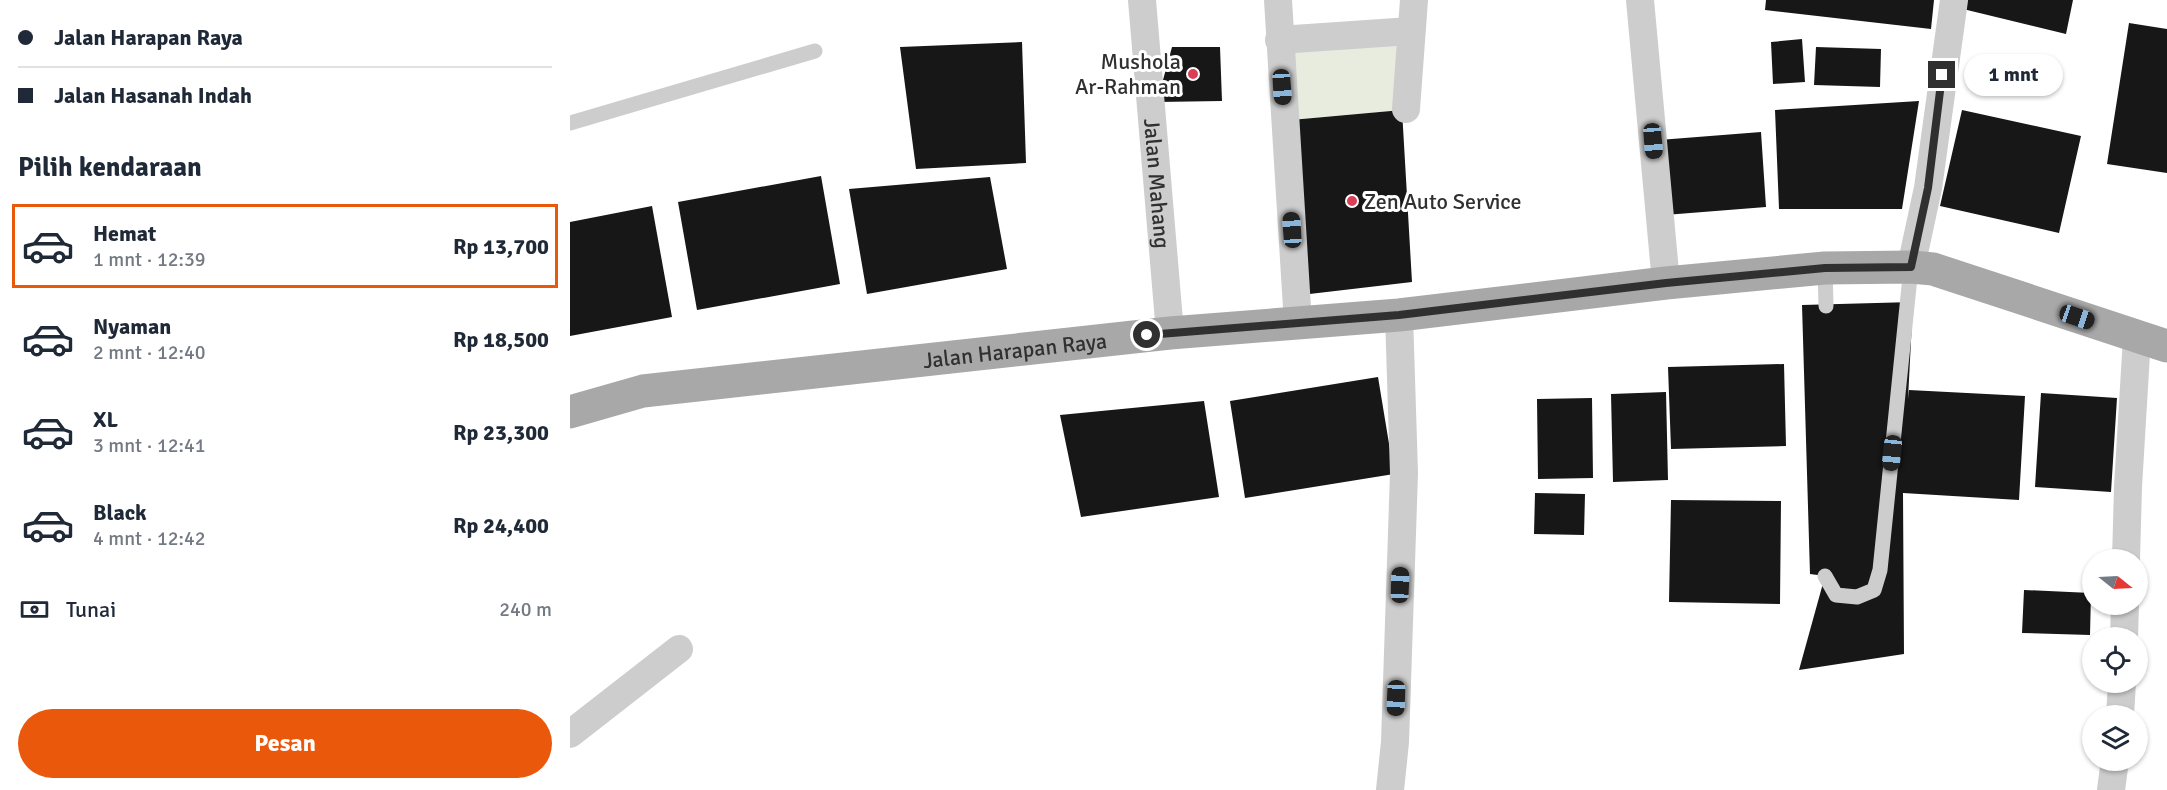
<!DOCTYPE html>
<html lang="id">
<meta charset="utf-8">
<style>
:root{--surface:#fff;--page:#f2f2f3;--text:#1f2937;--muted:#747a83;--line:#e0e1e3;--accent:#ea580c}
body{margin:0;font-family:Signika,sans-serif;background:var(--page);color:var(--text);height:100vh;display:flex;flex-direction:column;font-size:22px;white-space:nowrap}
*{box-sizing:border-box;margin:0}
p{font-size:20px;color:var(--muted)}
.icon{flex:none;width:33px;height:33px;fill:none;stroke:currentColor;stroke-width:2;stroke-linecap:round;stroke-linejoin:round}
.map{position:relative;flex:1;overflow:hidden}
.details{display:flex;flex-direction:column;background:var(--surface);width:570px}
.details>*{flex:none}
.hud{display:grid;align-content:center;height:132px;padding:0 18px;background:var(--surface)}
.needle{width:39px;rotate:108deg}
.controls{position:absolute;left:1512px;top:549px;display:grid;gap:12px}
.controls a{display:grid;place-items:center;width:66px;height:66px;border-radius:50%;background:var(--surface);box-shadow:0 2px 4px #0004;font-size:30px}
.end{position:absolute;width:27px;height:27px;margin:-14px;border:8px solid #303030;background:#fff;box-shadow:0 0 0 3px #fff}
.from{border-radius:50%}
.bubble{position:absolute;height:42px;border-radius:21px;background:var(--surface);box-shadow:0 2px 4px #0004;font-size:20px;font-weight:700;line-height:42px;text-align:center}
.car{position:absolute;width:18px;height:36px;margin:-18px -9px;border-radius:8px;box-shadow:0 0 4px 2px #0007;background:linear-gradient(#222 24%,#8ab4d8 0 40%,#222 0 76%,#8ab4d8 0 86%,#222 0)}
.hud b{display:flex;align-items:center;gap:21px;height:57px;font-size:22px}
.hud b+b{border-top:2px solid var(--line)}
.hud i{width:15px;height:15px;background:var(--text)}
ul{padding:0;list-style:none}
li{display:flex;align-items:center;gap:18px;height:84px;margin:0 12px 9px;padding:0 6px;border:3px solid transparent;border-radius:0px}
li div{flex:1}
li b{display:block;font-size:22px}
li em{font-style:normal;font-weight:700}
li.current{border-color:var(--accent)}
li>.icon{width:54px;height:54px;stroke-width:1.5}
h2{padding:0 18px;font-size:27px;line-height:72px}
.pay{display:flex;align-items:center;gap:15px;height:66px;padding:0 18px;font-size:22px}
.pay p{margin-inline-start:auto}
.button{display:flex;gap:12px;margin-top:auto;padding:12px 18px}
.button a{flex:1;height:69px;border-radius:36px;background:var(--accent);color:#fff;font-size:24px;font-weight:700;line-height:69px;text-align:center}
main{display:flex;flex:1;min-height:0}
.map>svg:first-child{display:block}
</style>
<main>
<section class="details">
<div class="hud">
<b><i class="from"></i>Jalan Harapan Raya</b>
<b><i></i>Jalan Hasanah Indah</b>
</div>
<h2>Pilih kendaraan</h2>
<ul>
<li class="current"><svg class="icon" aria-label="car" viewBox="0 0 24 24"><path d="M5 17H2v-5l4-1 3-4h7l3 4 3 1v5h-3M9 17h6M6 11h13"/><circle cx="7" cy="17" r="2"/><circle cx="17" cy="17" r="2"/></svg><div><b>Hemat</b><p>1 mnt · 12:39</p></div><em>Rp 13,700</em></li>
<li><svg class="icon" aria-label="car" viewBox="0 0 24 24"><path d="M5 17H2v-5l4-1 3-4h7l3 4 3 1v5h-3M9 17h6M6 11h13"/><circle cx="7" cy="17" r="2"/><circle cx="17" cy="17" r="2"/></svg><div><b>Nyaman</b><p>2 mnt · 12:40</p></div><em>Rp 18,500</em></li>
<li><svg class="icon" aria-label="car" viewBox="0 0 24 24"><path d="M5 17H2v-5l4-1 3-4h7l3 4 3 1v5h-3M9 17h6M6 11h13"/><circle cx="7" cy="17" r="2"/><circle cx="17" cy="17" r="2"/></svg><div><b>XL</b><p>3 mnt · 12:41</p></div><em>Rp 23,300</em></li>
<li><svg class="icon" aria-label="car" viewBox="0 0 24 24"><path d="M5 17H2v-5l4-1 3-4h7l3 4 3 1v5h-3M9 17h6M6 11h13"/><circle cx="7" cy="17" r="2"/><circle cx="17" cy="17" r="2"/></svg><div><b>Black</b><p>4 mnt · 12:42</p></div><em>Rp 24,400</em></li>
</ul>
<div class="pay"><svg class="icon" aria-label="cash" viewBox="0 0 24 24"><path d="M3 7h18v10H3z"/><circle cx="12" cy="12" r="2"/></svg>Tunai<p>240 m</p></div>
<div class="button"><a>Pesan</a></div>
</section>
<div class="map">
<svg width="1597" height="790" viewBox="0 0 1597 790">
<rect width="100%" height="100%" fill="#fff"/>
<path fill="#e7ecdf" d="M830 43 832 110 721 120 718 49Z"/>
<path fill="#171717" d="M1196 0H1364L1361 29 1195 10Z
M1395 0H1503L1496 34 1393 9Z
M1559 23 1597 29V173L1537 164Z
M1232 39 1235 82 1203 84 1201 42Z
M452 42 456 163 346 169 330 47Z
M602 47H650L652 101 587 102Z
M1246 47 1311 49 1310 87 1244 85Z
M1349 101 1332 209H1209L1205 110Z
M832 110 842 282 731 295 721 120Z
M1392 110 1511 136 1489 233 1370 206Z
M1191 132 1196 207 1095 215 1089 140Z
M251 176 270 284 127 310 108 202Z
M420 177 437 269 297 294 279 189Z
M82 206 102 317 0 336V222Z
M1343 302 1338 399 1339 390 1455 396 1449 500 1333 493 1334 654 1229 670 1255 576 1240 574 1232 305Z
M1214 364 1216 446 1101 449 1098 367Z
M808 377 824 474 675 498 660 401Z
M1096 392 1098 480 1043 482 1041 394Z
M1471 393 1547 398 1541 492 1465 487Z
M1022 398 1023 478 968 479 967 399Z
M634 401 649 497 511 517 490 415Z
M965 493 1015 494 1014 535 964 534Z
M1101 500 1211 501 1210 604 1099 602Z
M1454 590 1521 593 1520 635 1452 633Z"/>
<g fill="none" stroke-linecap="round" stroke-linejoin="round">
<path stroke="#cdcdcd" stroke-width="15" d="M0 123 245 51
M1255 268 1256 306
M1255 576 1266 595 1287 597 1304 590 1310 570 1341 267"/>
<g stroke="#cdcdcd" stroke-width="28">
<path id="s1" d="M572 0 600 333"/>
<path d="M708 0 728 324"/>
<path d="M1070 0 1096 283"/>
<path d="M709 40 841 31"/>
<path d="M836 109 844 0"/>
<path d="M1341 267 1358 188 1384 0"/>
<path d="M1556 560 1558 487 1567 337"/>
<path d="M1554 638 1555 604"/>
<path d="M1550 716 1552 682"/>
<path d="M0 734 109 649"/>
<path d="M820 790 825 742 834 473 829 315"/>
<path d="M1541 790 1545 760"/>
</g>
<path stroke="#a8a8a8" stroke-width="33" id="s2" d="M0 412 73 391 600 333 829 315 1096 283 1255 268 1341 267 1363 269 1597 346"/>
</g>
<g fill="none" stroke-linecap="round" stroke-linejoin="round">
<path stroke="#303030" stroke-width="8" d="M577 335 829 315 1096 283 1255 268 1341 267 1358 188 1372 75"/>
</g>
<g fill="#db3f58" stroke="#fff" stroke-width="2">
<circle cx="623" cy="74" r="6"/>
<circle cx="782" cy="201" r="6"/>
</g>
<g text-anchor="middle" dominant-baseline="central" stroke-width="6" stroke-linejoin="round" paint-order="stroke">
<g font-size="22" fill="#303030" stroke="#fff" text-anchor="end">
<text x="611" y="61">Mushola<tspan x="611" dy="25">Ar-Rahman</tspan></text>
<text x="794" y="201" text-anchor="start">Zen Auto Service</text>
</g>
<g font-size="22" fill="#303030" stroke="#fff">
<text stroke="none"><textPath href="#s1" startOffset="184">Jalan Mahang</textPath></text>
<text stroke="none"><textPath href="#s2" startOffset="450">Jalan Harapan Raya</textPath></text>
</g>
</g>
</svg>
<div class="controls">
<a><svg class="needle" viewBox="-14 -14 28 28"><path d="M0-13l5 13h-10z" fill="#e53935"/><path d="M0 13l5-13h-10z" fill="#747a83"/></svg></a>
<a><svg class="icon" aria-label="locate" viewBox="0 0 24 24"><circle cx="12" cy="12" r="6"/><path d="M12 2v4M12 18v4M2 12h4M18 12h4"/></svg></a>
<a><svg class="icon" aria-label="layers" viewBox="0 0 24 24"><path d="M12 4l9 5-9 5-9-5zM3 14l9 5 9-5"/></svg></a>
</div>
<i class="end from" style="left:577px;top:335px"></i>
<i class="end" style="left:1372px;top:75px"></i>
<div class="bubble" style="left:1394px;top:54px;width:99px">1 mnt</div>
<i class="car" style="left:712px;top:87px;rotate:176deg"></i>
<i class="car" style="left:1083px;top:141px;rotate:175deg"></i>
<i class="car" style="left:722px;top:230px;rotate:356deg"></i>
<i class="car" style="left:1507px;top:317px;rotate:109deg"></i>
<i class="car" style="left:1322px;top:453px;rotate:186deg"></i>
<i class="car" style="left:830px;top:585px;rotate:2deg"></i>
<i class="car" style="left:826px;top:698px;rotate:182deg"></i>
</div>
</main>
